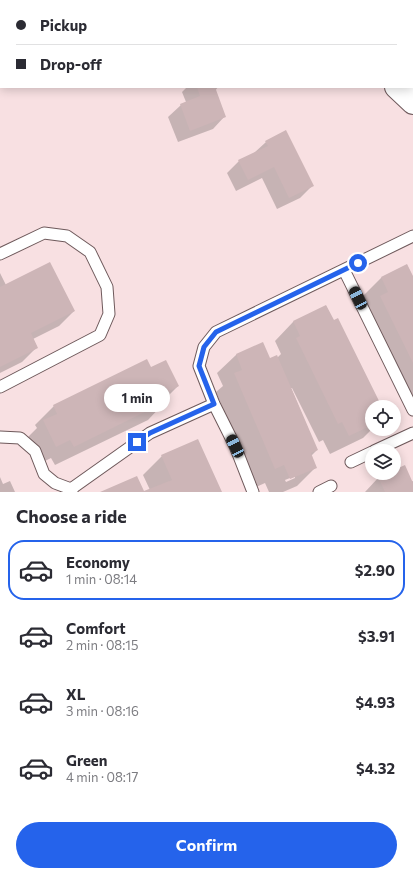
<!DOCTYPE html>
<meta charset="utf-8">
<style>
:root{--surface:#fff;--page:#f2f2f3;--text:#2b2b33;--muted:#7c7c81;--line:#e1e1e2;--accent:#2563eb}
body{margin:0;font-family:Commissioner,sans-serif;background:var(--page);color:var(--text);height:100vh;display:flex;flex-direction:column;font-size:15px;white-space:nowrap}
*{box-sizing:border-box;margin:0}
p{font-size:13px;color:var(--muted)}
.icon{flex:none;width:22px;height:22px;fill:none;stroke:currentColor;stroke-width:2;stroke-linecap:round;stroke-linejoin:round}
.map{position:relative;height:492px;overflow:hidden}
.side{display:flex;flex-direction:column;background:var(--surface);flex:1}
.side>*{flex:none}
.guide{position:absolute;left:0px;top:0px;width:413px;height:88px;box-shadow:0 2px 10px #0003;display:grid;align-content:center;height:88px;padding:0 16px;background:var(--surface)}
.fabs{position:absolute;left:365px;top:400px;display:grid;gap:8px}
.fabs a{display:grid;place-items:center;width:36px;height:36px;border-radius:50%;background:var(--surface);box-shadow:0 2px 10px #0003;font-size:20px}
.end{position:absolute;width:18px;height:18px;margin:-9px;border:5px solid #2563eb;background:#fff;box-shadow:0 0 0 2px #fff}
.from{border-radius:50%}
.bubble{position:absolute;height:28px;border-radius:14px;background:var(--surface);box-shadow:0 2px 10px #0003;font-size:13px;font-weight:700;line-height:28px;text-align:center}
.car{position:absolute;width:12px;height:24px;margin:-12px -6px;border-radius:5px;box-shadow:0 0 3px 1px #0007;background:linear-gradient(#222 24%,#8ab4d8 0 40%,#222 0 76%,#8ab4d8 0 86%,#222 0)}
.guide b{display:flex;align-items:center;gap:14px;height:38px;font-size:15px}
.guide b+b{border-top:1px solid var(--line)}
.guide i{width:10px;height:10px;background:var(--text)}
ul{padding:0;list-style:none}
li{display:flex;align-items:center;gap:12px;height:60px;margin:0 8px 6px;padding:0 8px;border:2px solid transparent;border-radius:16px}
li div{flex:1}
li b{display:block;font-size:15px}
li em{font-style:normal;font-weight:700}
li.active{border-color:var(--accent)}
li>.icon{width:36px;height:36px;stroke-width:1.5}
h2{padding:0 16px;font-size:18px;line-height:48px}
.primary-button{display:flex;gap:8px;margin-top:auto;padding:8px 16px}
.primary-button a{flex:1;height:46px;border-radius:24px;background:var(--accent);color:#fff;font-size:16px;font-weight:700;line-height:46px;text-align:center}
.map>svg:first-child{display:block}
</style>
<div class="map">
<svg width="413" height="492" viewBox="0 0 413 492">
<rect width="100%" height="100%" fill="#f8e0e2"/>
<path fill="#0003" fill-rule="evenodd" d="M187 87H218L215 91 225 116 213 129 178 142 168 117 181 105 186 102 182 92Z
M266 142 312 186 300 198 277 209 262 178 236 191 227 173 239 161 253 154Z
M407 265 413 278V405L363 296 381 278Z
M0 273 6 285 74 311 59 326 33 339 37 347 22 362 0 373Z
M326 306 376 407H372V429L363 438 330 454 323 440 319 442 292 388H291L317 450 311 456 316 467 297 486 283 492H269L265 483 256 487 216 392 223 386 217 373 236 355 262 344 269 359 277 358 281 354 275 341 293 322ZM295 476V478L286 482 285 480Z
M150 369 178 386 165 399 166 401 148 420 55 465 51 458 37 465 25 440 37 428 35 425 54 406Z
M162 456 221 492H145L150 490 143 475Z
M394 471 411 482 413 481V492H365L378 478 390 473H394Z
M0 477 3 484 10 481 15 492H0Z"/>
<path fill="#cdb5b7" d="M197 87H215L226 117 190 131 180 104 200 96Z
M286 130 314 186 289 198 274 167 248 180 238 160 268 146 265 141Z
M50 262 75 311 31 333 38 348 0 367V287Z
M407 264 413 276V363L380 296 388 292 381 277Z
M326 305 334 320 338 318 382 407H372V425L349 436 342 422 338 424 296 338 300 336 293 321Z
M263 342 270 358 277 355 318 450 311 453 317 468 290 479 284 465 275 469 234 373 242 370 236 354Z
M147 359 151 367 166 360 179 386 164 394 167 401 74 447 70 440 56 447 43 420 57 414 53 405Z
M198 439 222 492H100L137 476 144 491 172 480 161 455Z
M405 465 413 483V492H385L378 477 388 473H394V470Z"/>
<g fill="none" stroke-linecap="round" stroke-linejoin="round">
<g stroke="#6e595b" stroke-width="13">
<path id="service" d="M0 254 44 233 67 236 90 252 107 287 109 314 100 335 0 387
M344 270 413 410
M0 437 20 438 35 451 44 474 55 483 71 489 72 492
M374 451 413 433
M351 462 372 452
M71 489 150 433 214 404
M253 492 235 446 214 404 199 366 204 347 216 332 413 236
M319 492 331 486"/>
</g>
<g stroke="#6e595b" stroke-width="24">
<path id="minor" d="M300 0 301 1
M396 87 413 103"/>
</g>
<use href="#service" stroke="#fff" stroke-width="11"/>
<use href="#minor" stroke="#fff" stroke-width="22"/>
</g>
<g fill="none" stroke-linecap="round" stroke-linejoin="round">
<path stroke="#2563eb" stroke-width="5" d="M137 442 150 433 214 404 199 366 204 347 216 332 358 263"/>
</g>
</svg>
<div class="fabs">
<a><svg class="icon" aria-label="locate" viewBox="0 0 24 24"><circle cx="12" cy="12" r="6"/><path d="M12 2v4M12 18v4M2 12h4M18 12h4"/></svg></a>
<a><svg class="icon" aria-label="layers" viewBox="0 0 24 24"><path d="M12 4l9 5-9 5-9-5zM3 14l9 5 9-5"/></svg></a>
</div>
<i class="end from" style="left:358px;top:263px"></i>
<i class="end" style="left:137px;top:442px"></i>
<div class="bubble" style="left:104px;top:384px;width:66px">1 min</div>
<i class="car" style="left:358px;top:298px;rotate:334deg"></i>
<i class="car" style="left:235px;top:446px;rotate:334deg"></i>
<div class="guide">
<b><i class="from"></i>Pickup</b>
<b><i></i>Drop-off</b>
</div>
</div>
<section class="side">
<h2>Choose a ride</h2>
<ul>
<li class="active"><svg class="icon" aria-label="car" viewBox="0 0 24 24"><path d="M5 17H2v-5l4-1 3-4h7l3 4 3 1v5h-3M9 17h6M6 11h13"/><circle cx="7" cy="17" r="2"/><circle cx="17" cy="17" r="2"/></svg><div><b>Economy</b><p>1 min · 08:14</p></div><em>$2.90</em></li>
<li><svg class="icon" aria-label="car" viewBox="0 0 24 24"><path d="M5 17H2v-5l4-1 3-4h7l3 4 3 1v5h-3M9 17h6M6 11h13"/><circle cx="7" cy="17" r="2"/><circle cx="17" cy="17" r="2"/></svg><div><b>Comfort</b><p>2 min · 08:15</p></div><em>$3.91</em></li>
<li><svg class="icon" aria-label="car" viewBox="0 0 24 24"><path d="M5 17H2v-5l4-1 3-4h7l3 4 3 1v5h-3M9 17h6M6 11h13"/><circle cx="7" cy="17" r="2"/><circle cx="17" cy="17" r="2"/></svg><div><b>XL</b><p>3 min · 08:16</p></div><em>$4.93</em></li>
<li><svg class="icon" aria-label="car" viewBox="0 0 24 24"><path d="M5 17H2v-5l4-1 3-4h7l3 4 3 1v5h-3M9 17h6M6 11h13"/><circle cx="7" cy="17" r="2"/><circle cx="17" cy="17" r="2"/></svg><div><b>Green</b><p>4 min · 08:17</p></div><em>$4.32</em></li>
</ul>
<div class="primary-button"><a>Confirm</a></div>
</section>
